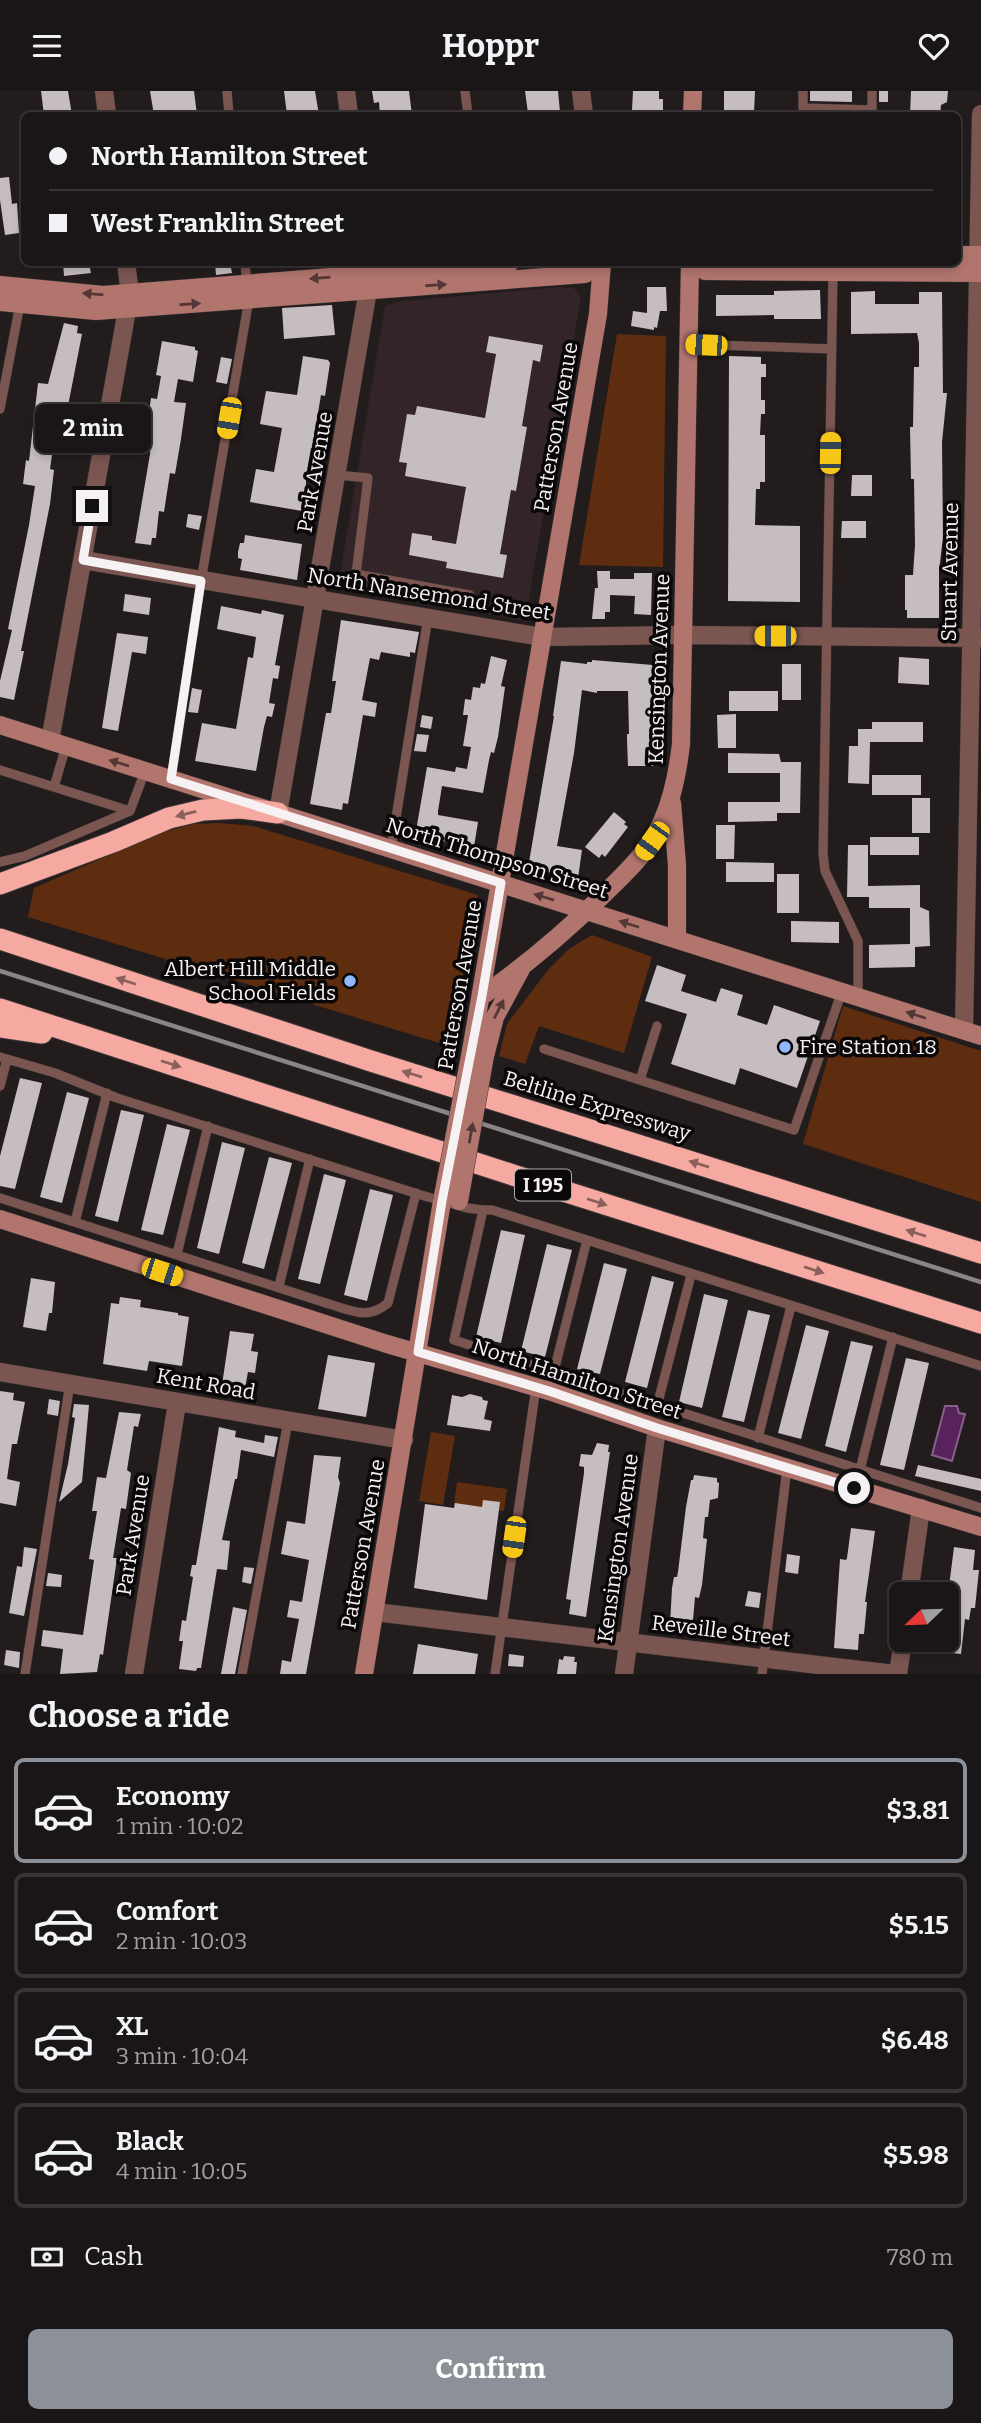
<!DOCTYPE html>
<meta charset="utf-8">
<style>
:root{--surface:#1a1516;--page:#272223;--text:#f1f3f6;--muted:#9f9fa1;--line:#383435;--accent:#8c9099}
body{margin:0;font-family:Bitter,serif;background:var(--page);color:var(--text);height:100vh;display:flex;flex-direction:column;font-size:26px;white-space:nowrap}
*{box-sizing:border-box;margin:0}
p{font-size:23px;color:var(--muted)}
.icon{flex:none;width:38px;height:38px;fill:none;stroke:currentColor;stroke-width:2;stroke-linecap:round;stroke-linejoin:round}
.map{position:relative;height:1583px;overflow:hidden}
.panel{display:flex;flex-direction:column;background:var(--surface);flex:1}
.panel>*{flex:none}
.banner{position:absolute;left:21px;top:21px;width:940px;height:154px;border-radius:10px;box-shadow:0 4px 10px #0003,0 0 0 2px var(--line);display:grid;align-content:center;height:154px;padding:0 28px;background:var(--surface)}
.needle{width:46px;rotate:247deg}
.controls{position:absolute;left:889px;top:1491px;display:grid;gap:14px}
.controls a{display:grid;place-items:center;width:70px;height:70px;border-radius:10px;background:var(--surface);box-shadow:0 4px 10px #0003,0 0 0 2px var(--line);font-size:35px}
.end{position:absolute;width:32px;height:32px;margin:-16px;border:9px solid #f6f1f2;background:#111;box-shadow:0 0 0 4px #111}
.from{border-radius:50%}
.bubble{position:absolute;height:49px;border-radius:10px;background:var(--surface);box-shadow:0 4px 10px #0003,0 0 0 2px var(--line);font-size:23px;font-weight:700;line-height:49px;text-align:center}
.car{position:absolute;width:21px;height:42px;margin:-21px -10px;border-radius:9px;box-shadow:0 0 5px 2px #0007;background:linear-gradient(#f5c518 24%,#345 0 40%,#f5c518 0 76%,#345 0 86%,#f5c518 0)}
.banner b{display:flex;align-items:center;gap:24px;height:66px;font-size:26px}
.banner b+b{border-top:2px solid var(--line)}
.banner i{width:18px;height:18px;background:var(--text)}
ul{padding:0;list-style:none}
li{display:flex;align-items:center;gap:21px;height:105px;margin:0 14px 10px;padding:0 14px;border:4px solid var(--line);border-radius:10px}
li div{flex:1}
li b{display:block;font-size:26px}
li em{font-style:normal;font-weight:700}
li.current{border-color:var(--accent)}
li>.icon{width:63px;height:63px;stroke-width:1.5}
h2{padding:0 28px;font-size:32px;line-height:84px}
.pay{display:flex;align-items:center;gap:18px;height:77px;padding:0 28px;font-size:26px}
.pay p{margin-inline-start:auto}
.action{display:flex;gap:14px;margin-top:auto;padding:14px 28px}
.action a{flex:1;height:80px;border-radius:10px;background:var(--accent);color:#fff;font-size:28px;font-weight:700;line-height:80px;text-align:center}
header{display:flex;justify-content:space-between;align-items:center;height:91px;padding:0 28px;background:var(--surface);font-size:32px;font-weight:700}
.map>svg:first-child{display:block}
</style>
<header><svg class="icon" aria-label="menu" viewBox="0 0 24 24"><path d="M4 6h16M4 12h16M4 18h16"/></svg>Hoppr<svg class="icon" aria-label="heart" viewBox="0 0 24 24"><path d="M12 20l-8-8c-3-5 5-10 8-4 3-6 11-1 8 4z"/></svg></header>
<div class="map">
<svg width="981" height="1583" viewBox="0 0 981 1583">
<rect width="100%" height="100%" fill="#231c1d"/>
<path fill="#322427" d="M561 196 574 197 581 206 525 530 338 496 385 215 401 210Z"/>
<path fill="#5e2d0f" d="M617 243 666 245 663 476 579 474Z
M220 732 253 735 478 804 449 955 28 826 34 797 160 742 193 733Z
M592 844 652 866 624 962 539 935 525 973 499 965 507 933 548 879 569 858Z
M843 915 981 960V1111L803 1053Z
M431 1341 455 1345 443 1414 419 1410Z
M457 1391 507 1398 504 1420 454 1414Z"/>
<path fill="#58225c" stroke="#876089" stroke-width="2" d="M945 1315H957L959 1322 965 1323 952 1370 932 1364Z"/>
<path fill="#c6bdc1" d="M41 0H68L72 24H44Z
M150 0H194L197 24H154Z
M284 0H315L319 24H287Z
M372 0H409L412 24H380L379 11 374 12Z
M525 0H558L560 21 537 24H534V21L528 22Z
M633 0H659V8H663V24H638V19H632Z
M724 0H755L754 22H750V24H724Z
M810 0H852V11L810 10Z
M879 0H888V11H879Z
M911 0H948L947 11 941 14 940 24H910Z
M9 86 12 113 17 112 19 142 5 144 0 109V87Z
M63 172H89L91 182 64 185Z
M215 172H230L232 182 216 184Z
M647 196H666L667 220H660L657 237 654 236V239L631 235 633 220 647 222Z
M820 199 821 228H774V224L716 225V204H774V200Z
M875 200V213H919V201H942L943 302H947L942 351 943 446 939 480V527H907V519H905V484H913L915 454 914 388H911L910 336H913L914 276H919V252L917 242 851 243V201Z
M332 214 335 244 284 248 282 217Z
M64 232 78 235 77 242 82 243 67 320 61 319 56 357H53L50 378 54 379 50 413 21 560H24L14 609 0 606V590L12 539 8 538 29 434 35 395 23 393 26 369 29 370 38 292 48 293Z
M489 245 543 254 540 271 533 269 522 335 527 336 516 400 511 399 500 463 507 464 503 487 446 477 447 471 409 464 412 442 432 445V449L456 453 466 396 405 385 407 372 399 371 407 323 415 324 417 315 485 327 496 263 486 261Z
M162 250 195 256V259L198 260 193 291 178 288 174 311 186 312 181 348 175 383 170 382 164 421 159 420 156 447H152L151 454 135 452 150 363 151 343 146 342 151 307 157 308 161 285 156 284Z
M303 265 328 269 330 272 325 305 321 304 312 357H311L306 385V396L308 397 306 409H304L302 420 250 411 256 378 274 381 282 337 260 333 266 300 297 304Z
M729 265 761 266V273H766V286H761V309H765V323H761L760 344H765V391H760V398H756L755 434 800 435V511L728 510Z
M221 266 232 268 227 293 216 291Z
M852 384H872V405H851Z
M188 423 202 425 199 439 186 436Z
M842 430H866V447H841Z
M245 444 302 453 297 489 240 479 242 468 238 467V461L240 452H244Z
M597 480H610V488H634V482H652L651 524 634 523 635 505 610 504V521H605V528H592L595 497H598Z
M125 503 151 507 149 524 123 520Z
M221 515 261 523 262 519 284 524 275 574 280 575 278 588 273 587 269 612 275 613 272 626 267 625 264 636 256 680 195 670 202 632 236 638 248 566 253 567 256 546 217 538Z
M341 529 419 541 415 562 410 561V566L381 561 379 569 370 567 362 609 377 612 375 626 363 624 348 713 343 712 342 719 310 713 326 622H331L336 590H332Z
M117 542 148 546 146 563 132 561 118 640 102 637Z
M491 565 507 569 501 595 505 596 498 646 494 662 491 661 489 669 483 702 442 695 438 720V724L478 731 474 756 442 750 443 744 416 740 427 676 455 681 456 676 467 678 471 656 463 655 468 624H463L465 608 471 609 473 596 480 597 481 592 485 593Z
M899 566 929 568V594L898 592Z
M592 569 653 574V675H628L627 649V643H629L628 600H597V602L582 599 574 662 557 755 582 759 578 787 528 777 554 625H553L561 570 587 573V571H592Z
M782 573H801V609H782Z
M192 597 202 599 198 622 188 621Z
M729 600H778V620H729Z
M736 623V657H718L717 624Z
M422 624 433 626 431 638 420 636Z
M872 631H923V651H870L869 693 848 692 849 655H858V638H872Z
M417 643 429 644 426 661 414 660Z
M728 662 779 663 781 671H801L800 722H777V730L728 731V711H780V682H728Z
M872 684H921V704H872Z
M912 707H930V742H912Z
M614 721 626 731 624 733 628 736 605 766 602 763 599 767 585 756Z
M716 734H735L734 768H716Z
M870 746H919V764H870Z
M848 754H868V795L920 794V816L929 820 930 855 915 856V876L869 877V854L910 853V817H869V806H847Z
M726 771 774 772V791H726Z
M777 783H799V822H777Z
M791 830 839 831V852L791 851Z
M657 874 686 884 681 900 716 911 721 897 743 904 737 924 767 934 774 914 820 930 797 997 740 977 735 994 671 973 687 923 645 910Z
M20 987 42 992 15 1098 0 1095V1065Z
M67 1001 89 1007 62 1112 40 1106Z
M121 1019 144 1024 118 1131 95 1125Z
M167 1033 190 1039 163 1144 141 1139Z
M222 1051 245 1057 219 1163 197 1157Z
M269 1066 292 1072 264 1178 242 1172Z
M324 1083 346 1089 320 1193 298 1188Z
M370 1098 393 1104 367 1210 344 1204Z
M501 1139 525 1144 501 1252 476 1246Z
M547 1153 572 1159 545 1266 521 1260Z
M604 1172 627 1178 600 1283 577 1278Z
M652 1185 674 1191 647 1297 625 1291Z
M31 1187 55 1191 52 1222H49L46 1240 23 1236Z
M704 1203 728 1209 702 1317 679 1311Z
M120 1206 141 1209 140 1216 178 1222V1224L189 1226 182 1275 149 1270 147 1280 103 1273 111 1212 119 1213Z
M748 1219 770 1224 744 1331 722 1326Z
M806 1234 829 1240 801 1348 778 1342Z
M230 1240 254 1243 251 1260 258 1261 255 1282 248 1281 245 1297 222 1294Z
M851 1250 873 1255 846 1361 825 1355Z
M328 1264 375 1272 366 1326 318 1318Z
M906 1267 929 1272 904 1379 880 1374Z
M0 1300 14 1302 13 1309 25 1311 17 1353H12L7 1388 20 1391 16 1415 0 1412Z
M470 1303 482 1306 483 1309 488 1310 484 1328 492 1330 490 1340 447 1334 452 1304 462 1306Z
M49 1308 60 1310 58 1325 47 1323Z
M74 1313 89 1314 82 1391 59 1411 68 1373 75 1327 72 1326Z
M119 1321 141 1323 138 1336 134 1335 127 1379 131 1382 126 1418 121 1417 113 1467H117L103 1564 100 1563 97 1581 60 1583 63 1558 41 1555 43 1539 83 1544 94 1469 89 1468 97 1420H92L97 1386 106 1387Z
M219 1336 236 1340 235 1346 264 1352 265 1344 278 1346 274 1366 241 1359 237 1388H235L222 1449 230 1450 227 1479 217 1478 201 1577H197L196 1580 179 1578 183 1550H179L182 1529 186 1530 193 1486 190 1485 192 1474H196Z
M597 1352 609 1354 608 1361H610L586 1526 569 1523 571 1509 566 1508 584 1382V1376L579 1375 581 1363 592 1364Z
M314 1364 341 1366 338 1386 340 1392 306 1583H280L282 1569 291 1571 299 1528 287 1526 290 1509 302 1511 309 1469 281 1463 287 1430 305 1433Z
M918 1374 981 1388V1400L915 1385Z
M694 1384 717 1387V1391L719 1392 718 1407 710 1409 708 1426H705L703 1447 707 1448 702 1494 699 1507 695 1506 693 1529H690V1533H687L686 1536 673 1535 670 1534 672 1497 674 1486H677L678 1481 686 1416 691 1389H693Z
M483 1409 500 1411 487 1509 414 1497 425 1413 454 1417 455 1412 482 1416Z
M851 1437 875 1440 865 1511H867L864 1543H859L858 1559 834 1557 840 1468 846 1469 847 1467Z
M24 1456 37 1458 24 1525 9 1522 17 1475 22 1476Z
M954 1456 975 1459 973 1479H979L975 1517H971L969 1529 965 1528 961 1563 942 1561 944 1549 947 1550V1511Z
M787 1463 800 1465 798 1483 785 1481Z
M244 1476 254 1477 251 1493 242 1491Z
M48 1482 62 1484 61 1496 46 1495Z
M748 1500 761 1502 759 1517 745 1515Z
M233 1516 247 1519 235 1583H221Z
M418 1553 478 1563 475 1583H413Z
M6 1559 20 1561 19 1577 4 1574Z
M509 1563 524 1565 523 1576 508 1575Z
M564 1565 575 1566 574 1571H577L576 1583H557L559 1568 563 1569Z"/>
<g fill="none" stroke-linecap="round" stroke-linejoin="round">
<g stroke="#3c3637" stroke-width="10">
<path id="lane" d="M227 0 229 24
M465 0 468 24
M803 0V17L872 19
M872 23V0
M245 172 247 193
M833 181 823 762 825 780 858 850V905
M688 253 832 258
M0 318 20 213
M337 384 368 387 356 483 470 504
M0 679 130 720
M171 689 201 490 249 208
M54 696 66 655
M391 758 428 526
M0 771 25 765 130 720 145 680
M544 958 794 1039 842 900
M0 966 55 982 117 1007 421 1104 467 1117 483 1119
M640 989 657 935
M0 995 7 968
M0 1107 329 1213C353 1220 368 1229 388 1212L416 1102
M75 1131 107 1002
M587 1149 492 1119H483L454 1249 981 1417
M177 1163 208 1035
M279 1195 310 1068
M549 1300 587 1149 981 1275
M657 1315 691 1184
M758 1347 791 1215
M860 1379 893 1246
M25 1583 70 1292
M242 1583 288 1330
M495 1583 536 1296
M762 1583 787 1377"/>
</g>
<g stroke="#3c3637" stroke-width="19">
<path id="street" d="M104 0 107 24
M346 0 349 24
M581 0 584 24
M83 469 542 546 684 544 981 547
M50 650 130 202 126 172
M278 722 368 199V172
M964 939 981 23
M0 1281 404 1349
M909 1503 921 1417
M375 1521 894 1583
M134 1583 177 1312
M624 1583 657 1337
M898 1583 903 1549"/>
</g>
<g stroke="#3c3637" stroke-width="19">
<path id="secondary" d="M692 24 693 0
M957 164H981
M691 172 705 180 981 182
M0 194 103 204 510 172
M0 211 96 220 585 183 602 172
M0 634 981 945
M672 712 677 774V848
M482 905C525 875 564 842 602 805 619 788 638 771 652 750 670 720 677 687 681 653L690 172
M471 960 598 223 602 172
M485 965 495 926 521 878
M0 1128 387 1253 549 1300 657 1337 981 1436
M364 1583 442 1110"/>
</g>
<g stroke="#3c3637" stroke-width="23">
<path id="highway" d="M0 793 113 751 169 727 203 719 241 717 278 722
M0 848 371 970 981 1162
M0 918 516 1085 981 1232
M0 936 42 942"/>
</g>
<use href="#lane" stroke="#7b5651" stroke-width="9"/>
<use href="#street" stroke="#7b5651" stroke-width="18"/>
<use href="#secondary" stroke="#b1756e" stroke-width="18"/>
<use href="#highway" stroke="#f5a9a0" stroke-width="21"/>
<path stroke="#8a8485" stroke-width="4.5" d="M0 880 981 1191"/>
<g stroke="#3c3637" stroke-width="19" stroke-linecap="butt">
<path id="secondary-bridge" d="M442 1110 471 960
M459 1110 485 965"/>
</g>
<use href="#secondary-bridge" stroke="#b1756e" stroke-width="18"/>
</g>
<defs><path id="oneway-solid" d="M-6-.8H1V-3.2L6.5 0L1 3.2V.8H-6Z" transform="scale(1.75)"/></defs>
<g fill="#553836">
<use href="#oneway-solid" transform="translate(320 187) rotate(175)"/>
<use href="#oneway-solid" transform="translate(436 194) rotate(-4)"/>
<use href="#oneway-solid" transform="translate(93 203) rotate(-175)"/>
<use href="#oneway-solid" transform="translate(190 213) rotate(-4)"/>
<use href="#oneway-solid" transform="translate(119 672) rotate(-163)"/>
<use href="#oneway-solid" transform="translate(544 806) rotate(-163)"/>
<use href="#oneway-solid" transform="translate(629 833) rotate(-162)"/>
<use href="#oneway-solid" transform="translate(499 918) rotate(-63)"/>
<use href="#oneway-solid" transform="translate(916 924) rotate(-162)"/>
<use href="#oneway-solid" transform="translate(471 1042) rotate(-80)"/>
</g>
<g fill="#8b605c">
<use href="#oneway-solid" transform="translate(186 723) rotate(166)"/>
<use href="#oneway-solid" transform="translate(126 890) rotate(-162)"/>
<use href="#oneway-solid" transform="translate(171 973) rotate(18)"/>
<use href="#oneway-solid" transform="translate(412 983) rotate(-163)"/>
<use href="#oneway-solid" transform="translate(699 1073) rotate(-163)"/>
<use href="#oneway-solid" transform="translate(597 1111) rotate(18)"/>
<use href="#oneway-solid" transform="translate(916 1142) rotate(-162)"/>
<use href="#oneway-solid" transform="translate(814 1179) rotate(18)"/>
</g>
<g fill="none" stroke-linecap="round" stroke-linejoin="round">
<path stroke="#f6f1f2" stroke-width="9" d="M92 415 83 469 201 490 171 688 501 792 482 905 442 1110 418 1261 549 1300 657 1337 854 1397"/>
</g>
<g fill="#93b7fd" stroke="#0a0708" stroke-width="2.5">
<circle cx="350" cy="890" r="7"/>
<circle cx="785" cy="956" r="7"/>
</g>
<g text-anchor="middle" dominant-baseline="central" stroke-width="7" stroke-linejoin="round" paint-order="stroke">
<rect fill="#0a0708" stroke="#afabac" stroke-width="2" x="515" y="1078.5" width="56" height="31" rx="5"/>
<g font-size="19" font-weight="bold" fill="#f6f1f2">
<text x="543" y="1094">I 195</text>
</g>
<g font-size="21" fill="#f6f1f2" stroke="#0a0708">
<text transform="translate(556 336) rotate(-80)">Patterson Avenue</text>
<text transform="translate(315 381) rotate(-80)">Park Avenue</text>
<text transform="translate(950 481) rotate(-89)">Stuart Avenue</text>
<text transform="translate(429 503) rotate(9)">North Nansemond Street</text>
<text transform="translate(659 578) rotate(-88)">Kensington Avenue</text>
<text transform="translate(497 767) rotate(17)">North Thompson Street</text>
<text transform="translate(460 894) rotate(-80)">Patterson Avenue</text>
<text transform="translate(597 1015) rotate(17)">Beltline Expressway</text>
<text transform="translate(577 1288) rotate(18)">North Hamilton Street</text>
<text transform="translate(206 1293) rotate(10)">Kent Road</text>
<text transform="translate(133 1444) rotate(-81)">Park Avenue</text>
<text transform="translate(363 1453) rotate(-80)">Patterson Avenue</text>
<text transform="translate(618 1457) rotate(-82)">Kensington Avenue</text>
<text transform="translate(721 1540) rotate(7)">Reveille Street</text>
</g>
<g font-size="21" fill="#f6f1f2" stroke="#0a0708" text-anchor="end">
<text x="336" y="878">Albert Hill Middle<tspan x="336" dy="24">School Fields</tspan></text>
<text x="799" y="956" text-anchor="start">Fire Station 18</text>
</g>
</g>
</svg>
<div class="controls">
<a><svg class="needle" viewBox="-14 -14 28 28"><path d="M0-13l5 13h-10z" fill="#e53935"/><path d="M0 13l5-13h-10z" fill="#9f9fa1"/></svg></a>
</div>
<i class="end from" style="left:854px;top:1397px"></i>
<i class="end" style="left:92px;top:415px"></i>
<div class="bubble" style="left:35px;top:313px;width:116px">2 min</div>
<i class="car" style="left:706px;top:254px;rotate:272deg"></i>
<i class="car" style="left:229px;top:327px;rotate:190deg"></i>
<i class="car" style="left:830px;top:362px;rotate:1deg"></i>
<i class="car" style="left:775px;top:545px;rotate:270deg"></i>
<i class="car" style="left:652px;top:750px;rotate:216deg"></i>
<i class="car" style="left:162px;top:1181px;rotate:108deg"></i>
<i class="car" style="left:514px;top:1446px;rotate:188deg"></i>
<div class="banner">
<b><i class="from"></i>North Hamilton Street</b>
<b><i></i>West Franklin Street</b>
</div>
</div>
<section class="panel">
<h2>Choose a ride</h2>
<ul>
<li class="current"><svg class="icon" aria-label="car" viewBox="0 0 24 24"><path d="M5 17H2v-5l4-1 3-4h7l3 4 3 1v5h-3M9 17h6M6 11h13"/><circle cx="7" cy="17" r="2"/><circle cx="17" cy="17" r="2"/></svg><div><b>Economy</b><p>1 min · 10:02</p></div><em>$3.81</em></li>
<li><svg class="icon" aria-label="car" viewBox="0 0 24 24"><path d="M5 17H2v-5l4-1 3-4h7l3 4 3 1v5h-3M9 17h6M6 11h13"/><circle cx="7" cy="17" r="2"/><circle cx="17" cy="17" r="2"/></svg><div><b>Comfort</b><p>2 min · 10:03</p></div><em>$5.15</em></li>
<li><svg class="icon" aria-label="car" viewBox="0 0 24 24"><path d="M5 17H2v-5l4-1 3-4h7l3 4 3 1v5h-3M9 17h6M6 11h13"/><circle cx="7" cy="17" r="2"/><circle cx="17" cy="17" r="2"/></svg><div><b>XL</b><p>3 min · 10:04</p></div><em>$6.48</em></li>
<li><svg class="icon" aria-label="car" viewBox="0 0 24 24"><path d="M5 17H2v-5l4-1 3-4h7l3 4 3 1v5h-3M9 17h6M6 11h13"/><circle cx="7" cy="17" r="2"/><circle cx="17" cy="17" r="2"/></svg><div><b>Black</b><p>4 min · 10:05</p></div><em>$5.98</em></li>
</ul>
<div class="pay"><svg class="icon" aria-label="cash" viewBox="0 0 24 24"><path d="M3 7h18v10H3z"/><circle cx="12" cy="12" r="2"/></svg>Cash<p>780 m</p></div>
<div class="action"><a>Confirm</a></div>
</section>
